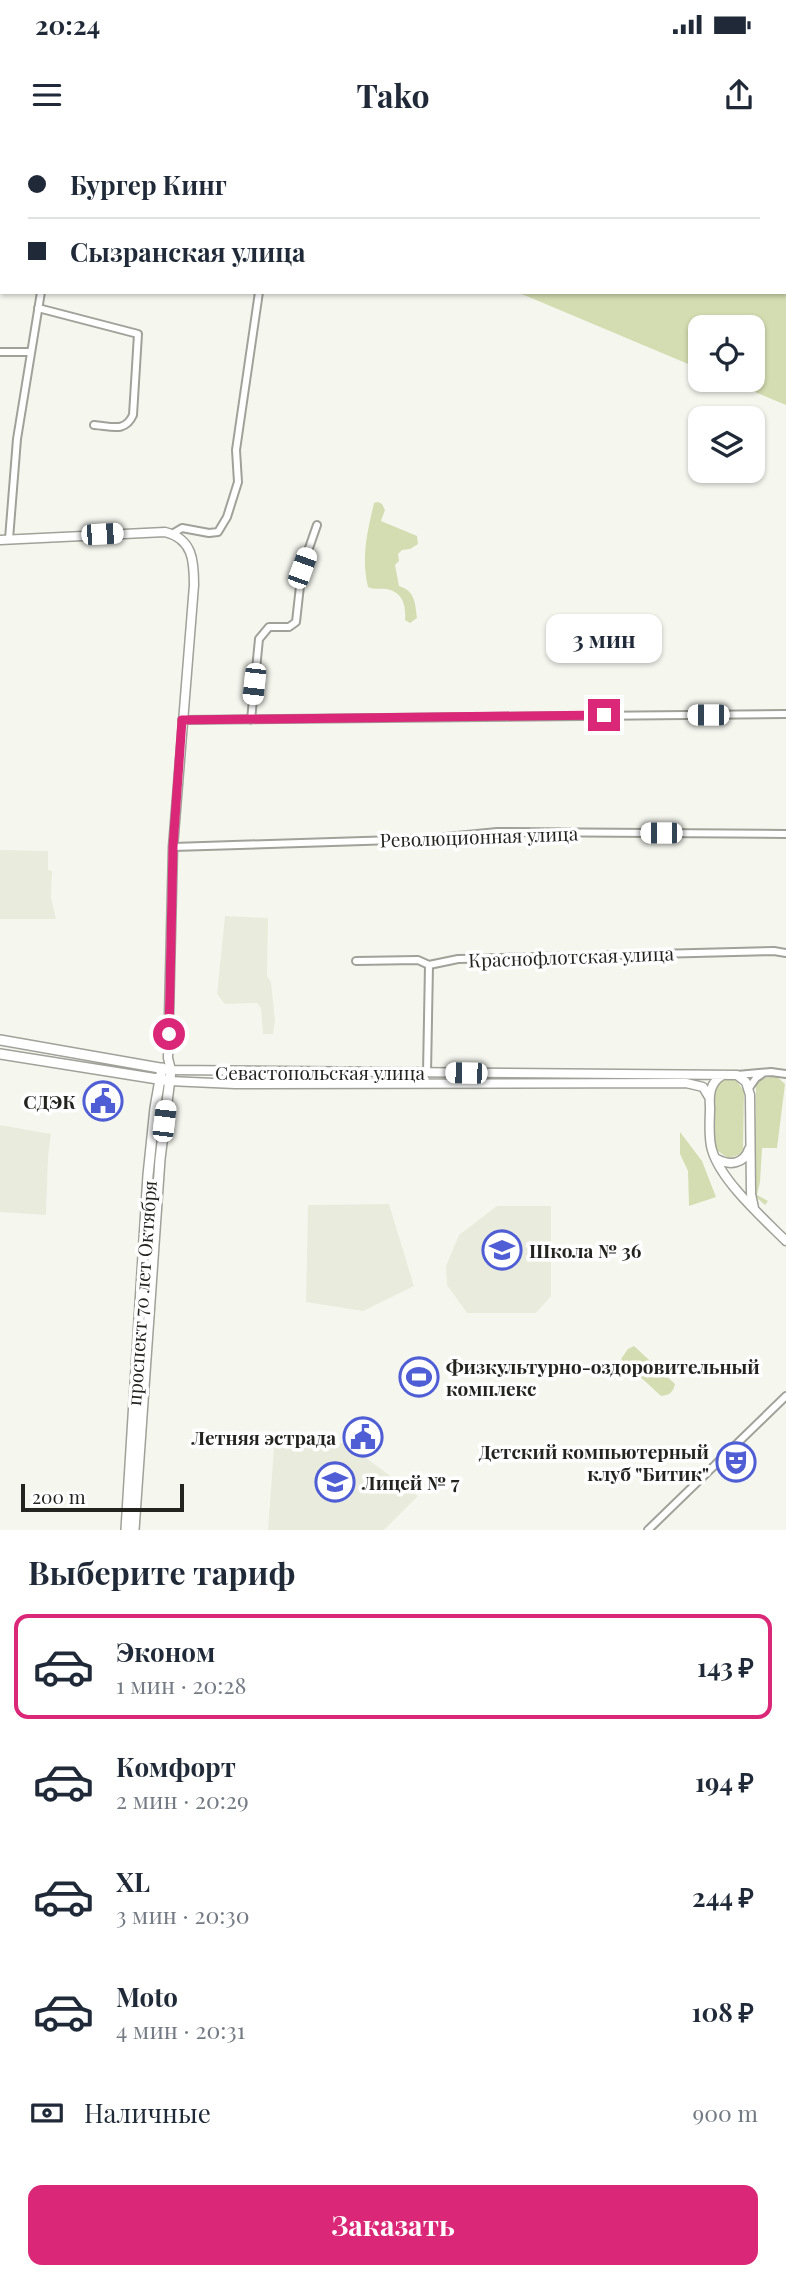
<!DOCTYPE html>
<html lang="ru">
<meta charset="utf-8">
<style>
:root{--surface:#fff;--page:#f6f6f7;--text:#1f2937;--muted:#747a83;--line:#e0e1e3;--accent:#db2777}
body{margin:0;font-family:"Playfair Display",serif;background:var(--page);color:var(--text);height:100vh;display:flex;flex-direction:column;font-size:26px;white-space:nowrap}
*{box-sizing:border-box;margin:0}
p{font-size:23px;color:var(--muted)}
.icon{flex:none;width:38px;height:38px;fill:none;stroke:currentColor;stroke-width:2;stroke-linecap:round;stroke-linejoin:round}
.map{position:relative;height:1390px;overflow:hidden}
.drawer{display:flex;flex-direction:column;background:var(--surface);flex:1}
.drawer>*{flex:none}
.guide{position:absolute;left:0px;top:0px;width:788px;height:154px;box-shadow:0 2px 5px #0004;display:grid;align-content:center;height:154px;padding:0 28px;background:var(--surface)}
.tools{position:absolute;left:688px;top:175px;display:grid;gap:14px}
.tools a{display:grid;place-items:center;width:77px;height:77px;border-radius:14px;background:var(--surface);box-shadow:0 2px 5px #0004;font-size:35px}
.scale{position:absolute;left:21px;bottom:18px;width:163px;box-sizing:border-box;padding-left:7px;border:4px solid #232320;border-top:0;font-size:19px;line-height:24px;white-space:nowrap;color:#232320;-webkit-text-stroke:5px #fff;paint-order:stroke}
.end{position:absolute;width:32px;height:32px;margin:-16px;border:9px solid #db2777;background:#fff;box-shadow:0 0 0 4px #fff}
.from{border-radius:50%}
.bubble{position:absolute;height:49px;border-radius:14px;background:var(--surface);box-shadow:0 2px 5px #0004;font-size:23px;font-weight:700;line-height:49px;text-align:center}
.car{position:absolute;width:21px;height:42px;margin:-21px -10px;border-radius:9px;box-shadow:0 0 5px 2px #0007;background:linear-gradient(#fff 24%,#345 0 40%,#fff 0 76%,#345 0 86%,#fff 0)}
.guide b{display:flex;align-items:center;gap:24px;height:66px;font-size:26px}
.guide b+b{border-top:2px solid var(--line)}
.guide i{width:18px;height:18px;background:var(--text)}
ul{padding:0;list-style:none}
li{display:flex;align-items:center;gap:21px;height:105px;margin:0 14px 10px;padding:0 14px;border:4px solid transparent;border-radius:14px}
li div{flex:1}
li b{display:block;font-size:26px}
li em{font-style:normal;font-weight:700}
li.active{border-color:var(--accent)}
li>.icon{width:63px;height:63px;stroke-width:1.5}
h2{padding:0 28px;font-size:32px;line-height:84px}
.pay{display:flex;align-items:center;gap:18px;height:77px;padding:0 28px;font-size:26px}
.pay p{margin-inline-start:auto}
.primary-button{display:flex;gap:14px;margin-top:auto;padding:14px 28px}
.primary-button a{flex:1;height:80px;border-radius:14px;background:var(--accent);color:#fff;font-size:28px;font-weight:700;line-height:80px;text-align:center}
.status{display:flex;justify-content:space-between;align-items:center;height:49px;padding:0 35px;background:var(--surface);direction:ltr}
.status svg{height:19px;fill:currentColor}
header{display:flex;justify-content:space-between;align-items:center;height:91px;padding:0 28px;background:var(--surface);font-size:32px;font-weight:700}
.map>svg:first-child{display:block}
</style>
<div class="status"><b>20:24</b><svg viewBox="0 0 49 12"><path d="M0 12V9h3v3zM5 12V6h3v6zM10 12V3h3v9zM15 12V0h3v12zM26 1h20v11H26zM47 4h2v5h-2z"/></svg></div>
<header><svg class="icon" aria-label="menu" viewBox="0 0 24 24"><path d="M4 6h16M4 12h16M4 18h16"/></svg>Tako<svg class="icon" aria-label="share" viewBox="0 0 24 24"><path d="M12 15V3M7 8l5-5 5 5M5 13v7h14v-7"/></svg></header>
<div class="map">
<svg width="786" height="1390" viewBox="0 0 786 1390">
<rect width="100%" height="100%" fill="#f5f7ef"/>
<path fill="#e9ecdc" d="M0 710 48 711V730L52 731 51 758 56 779H0Z
M225 776 268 778 267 836 271 842 275 881 273 894H263L261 868 257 863 225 864 217 854Z
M0 985 51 994 48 1017 46 1075 0 1072Z
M389 1064 414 1146 363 1171 306 1162 308 1065Z
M497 1066H551V1156L536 1173H467L447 1145 446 1126 459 1095Z
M344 1302 418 1356 384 1390H268L274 1308H316Z"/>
<path fill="#d4ddb1" d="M0 0H786V265L726 240H752V187H700V229L517 152H786V2H2V59Z
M378 362 382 364 385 370 381 381 417 396 418 404 410 409 402 410 398 414 399 421 395 425 399 446C415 451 415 462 417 478L410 483 405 480C406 465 403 452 386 449 379 448 374 450 368 447 361 418 367 393 374 363Z
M776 936 785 944 777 1008H762L760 1042 757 1055 768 1061 765 1065 755 1056 756 943 760 939Z
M725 938 736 940 744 951 743 1010 739 1015 728 1018 715 1009 714 952 715 946Z
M680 992 702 1021 716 1057 689 1066 688 1031 680 1014Z
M634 1206 675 1244C673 1253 669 1255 661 1256L621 1219 628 1209Z"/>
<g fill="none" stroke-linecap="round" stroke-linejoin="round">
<g stroke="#a0a199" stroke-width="10">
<path id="minor" d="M0 100H2
M38 168 138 194 133 275C125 293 111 286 94 285
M0 212H31
M172 394 182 388 209 393 218 392 227 377 238 342 236 310 259 152
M9 399 17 299 41 152
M182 580 786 574
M251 580 259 499 269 487H289L296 482 302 428 317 385
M173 707 426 699 497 692 786 694
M356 821 418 820 429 825 458 819 774 811 786 813
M427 933 429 825
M737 935 771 932 786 934
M749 948 756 938 762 934
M648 1390 786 1256"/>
</g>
<g stroke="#a0a199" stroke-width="11">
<path id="tertiary" d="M0 400 165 392C193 399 194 421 194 445L173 707 168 918 171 930 737 935 746 942 750 955 751 1054 754 1068
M723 935C710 942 709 954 710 967 710 981 708 997 712 1010 721 1041 763 1078 786 1101
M169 941 235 944 686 943 703 947 709 957
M717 1019C730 1026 744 1024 749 1009"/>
</g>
<g stroke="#a0a199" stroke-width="12">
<path id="secondary" d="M0 900 171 930 160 1019 134 1390
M0 914 164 940
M126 1390 148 1035 155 968 162 928"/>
</g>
<use href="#minor" stroke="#fff" stroke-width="6"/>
<use href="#tertiary" stroke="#fff" stroke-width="8"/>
<use href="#secondary" stroke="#fff" stroke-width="9"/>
</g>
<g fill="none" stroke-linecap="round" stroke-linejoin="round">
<path stroke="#db2777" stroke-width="9" d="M169 894 173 707 182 580 604 575"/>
</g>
<defs>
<g id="civic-ring" transform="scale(2.0125)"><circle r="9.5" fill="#fff" stroke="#4f5ed4" stroke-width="1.5"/><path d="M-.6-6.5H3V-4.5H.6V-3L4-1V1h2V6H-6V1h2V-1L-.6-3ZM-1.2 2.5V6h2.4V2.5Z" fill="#4f5ed4"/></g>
<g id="school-ring" transform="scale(2.0125)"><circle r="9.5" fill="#fff" stroke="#4f5ed4" stroke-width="1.5"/><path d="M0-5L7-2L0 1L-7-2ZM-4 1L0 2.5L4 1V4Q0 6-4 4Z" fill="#4f5ed4"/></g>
<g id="stadium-ring" transform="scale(2.0125)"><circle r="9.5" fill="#fff" stroke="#4f5ed4" stroke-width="1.5"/><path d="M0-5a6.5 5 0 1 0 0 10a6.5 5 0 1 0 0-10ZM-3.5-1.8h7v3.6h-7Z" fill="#4f5ed4"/></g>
<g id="theatre-ring" transform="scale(2.0125)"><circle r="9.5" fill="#fff" stroke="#4f5ed4" stroke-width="1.5"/><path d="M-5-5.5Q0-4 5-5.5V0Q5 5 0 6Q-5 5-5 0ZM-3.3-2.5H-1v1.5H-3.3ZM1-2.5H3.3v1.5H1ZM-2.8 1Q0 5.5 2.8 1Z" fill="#4f5ed4"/></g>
</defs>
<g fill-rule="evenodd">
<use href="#civic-ring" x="103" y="961"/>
<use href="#school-ring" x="502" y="1110"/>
<use href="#stadium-ring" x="419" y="1237"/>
<use href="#civic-ring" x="363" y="1297"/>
<use href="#theatre-ring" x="736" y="1322"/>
<use href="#school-ring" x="335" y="1342"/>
</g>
<g text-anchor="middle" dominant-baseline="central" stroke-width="7" stroke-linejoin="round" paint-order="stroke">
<g font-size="19" fill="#232320" stroke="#fff">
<text transform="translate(479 696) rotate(-2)">Революционная улица</text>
<text transform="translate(571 816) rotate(-2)">Краснофлотская улица</text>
<text x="320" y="932">Севастопольская улица</text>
<text transform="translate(141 1153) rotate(-86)">проспект 70 лет Октября</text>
</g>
<g font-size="19" font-weight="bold" fill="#232320" stroke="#fff" text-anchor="end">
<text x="76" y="961">СДЭК</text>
<text x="529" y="1110" text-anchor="start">Школа № 36</text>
<text x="446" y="1226" text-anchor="start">Физкультурно-оздоровительный<tspan x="446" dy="22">комплекс</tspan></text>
<text x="336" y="1297">Летняя эстрада</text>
<text x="709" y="1311">Детский компьютерный<tspan x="709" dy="22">клуб "Битик"</tspan></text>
<text x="362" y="1342" text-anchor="start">Лицей № 7</text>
</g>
</g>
</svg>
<div class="tools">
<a><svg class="icon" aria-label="locate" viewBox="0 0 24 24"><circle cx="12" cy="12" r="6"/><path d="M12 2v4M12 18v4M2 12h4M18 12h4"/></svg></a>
<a><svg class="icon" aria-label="layers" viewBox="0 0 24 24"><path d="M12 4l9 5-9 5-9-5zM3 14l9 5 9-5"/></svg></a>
</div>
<div class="scale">200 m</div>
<i class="end from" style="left:169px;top:894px"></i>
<i class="end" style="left:604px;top:575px"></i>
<div class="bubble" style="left:546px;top:474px;width:116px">3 мин</div>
<i class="car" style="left:102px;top:394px;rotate:87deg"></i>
<i class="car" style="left:302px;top:428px;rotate:20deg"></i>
<i class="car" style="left:254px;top:544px;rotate:186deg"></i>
<i class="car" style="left:708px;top:575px;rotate:270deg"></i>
<i class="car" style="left:661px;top:693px;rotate:270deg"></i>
<i class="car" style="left:466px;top:933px;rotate:271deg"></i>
<i class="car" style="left:164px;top:981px;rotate:7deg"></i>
<div class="guide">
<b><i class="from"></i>Бургер Кинг</b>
<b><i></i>Сызранская улица</b>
</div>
</div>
<section class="drawer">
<h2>Выберите тариф</h2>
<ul>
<li class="active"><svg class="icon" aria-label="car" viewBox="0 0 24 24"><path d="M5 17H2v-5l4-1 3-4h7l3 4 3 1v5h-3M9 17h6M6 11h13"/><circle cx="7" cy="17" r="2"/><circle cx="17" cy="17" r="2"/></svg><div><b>Эконом</b><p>1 мин · 20:28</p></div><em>143 ₽</em></li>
<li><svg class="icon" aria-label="car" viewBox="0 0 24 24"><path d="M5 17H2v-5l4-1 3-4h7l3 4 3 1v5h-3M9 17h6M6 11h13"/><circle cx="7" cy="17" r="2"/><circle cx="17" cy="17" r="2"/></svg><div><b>Комфорт</b><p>2 мин · 20:29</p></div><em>194 ₽</em></li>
<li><svg class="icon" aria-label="car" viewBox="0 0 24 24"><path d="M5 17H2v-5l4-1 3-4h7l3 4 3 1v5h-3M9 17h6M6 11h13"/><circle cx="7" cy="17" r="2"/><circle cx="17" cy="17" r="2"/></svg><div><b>XL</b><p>3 мин · 20:30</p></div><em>244 ₽</em></li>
<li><svg class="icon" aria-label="car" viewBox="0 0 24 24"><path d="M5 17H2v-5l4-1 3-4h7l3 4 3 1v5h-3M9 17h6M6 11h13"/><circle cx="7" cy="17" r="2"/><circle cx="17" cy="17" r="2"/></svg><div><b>Moto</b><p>4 мин · 20:31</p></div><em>108 ₽</em></li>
</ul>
<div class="pay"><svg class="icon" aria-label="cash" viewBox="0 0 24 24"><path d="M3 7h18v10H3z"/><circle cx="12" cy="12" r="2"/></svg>Наличные<p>900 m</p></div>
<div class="primary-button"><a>Заказать</a></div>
</section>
